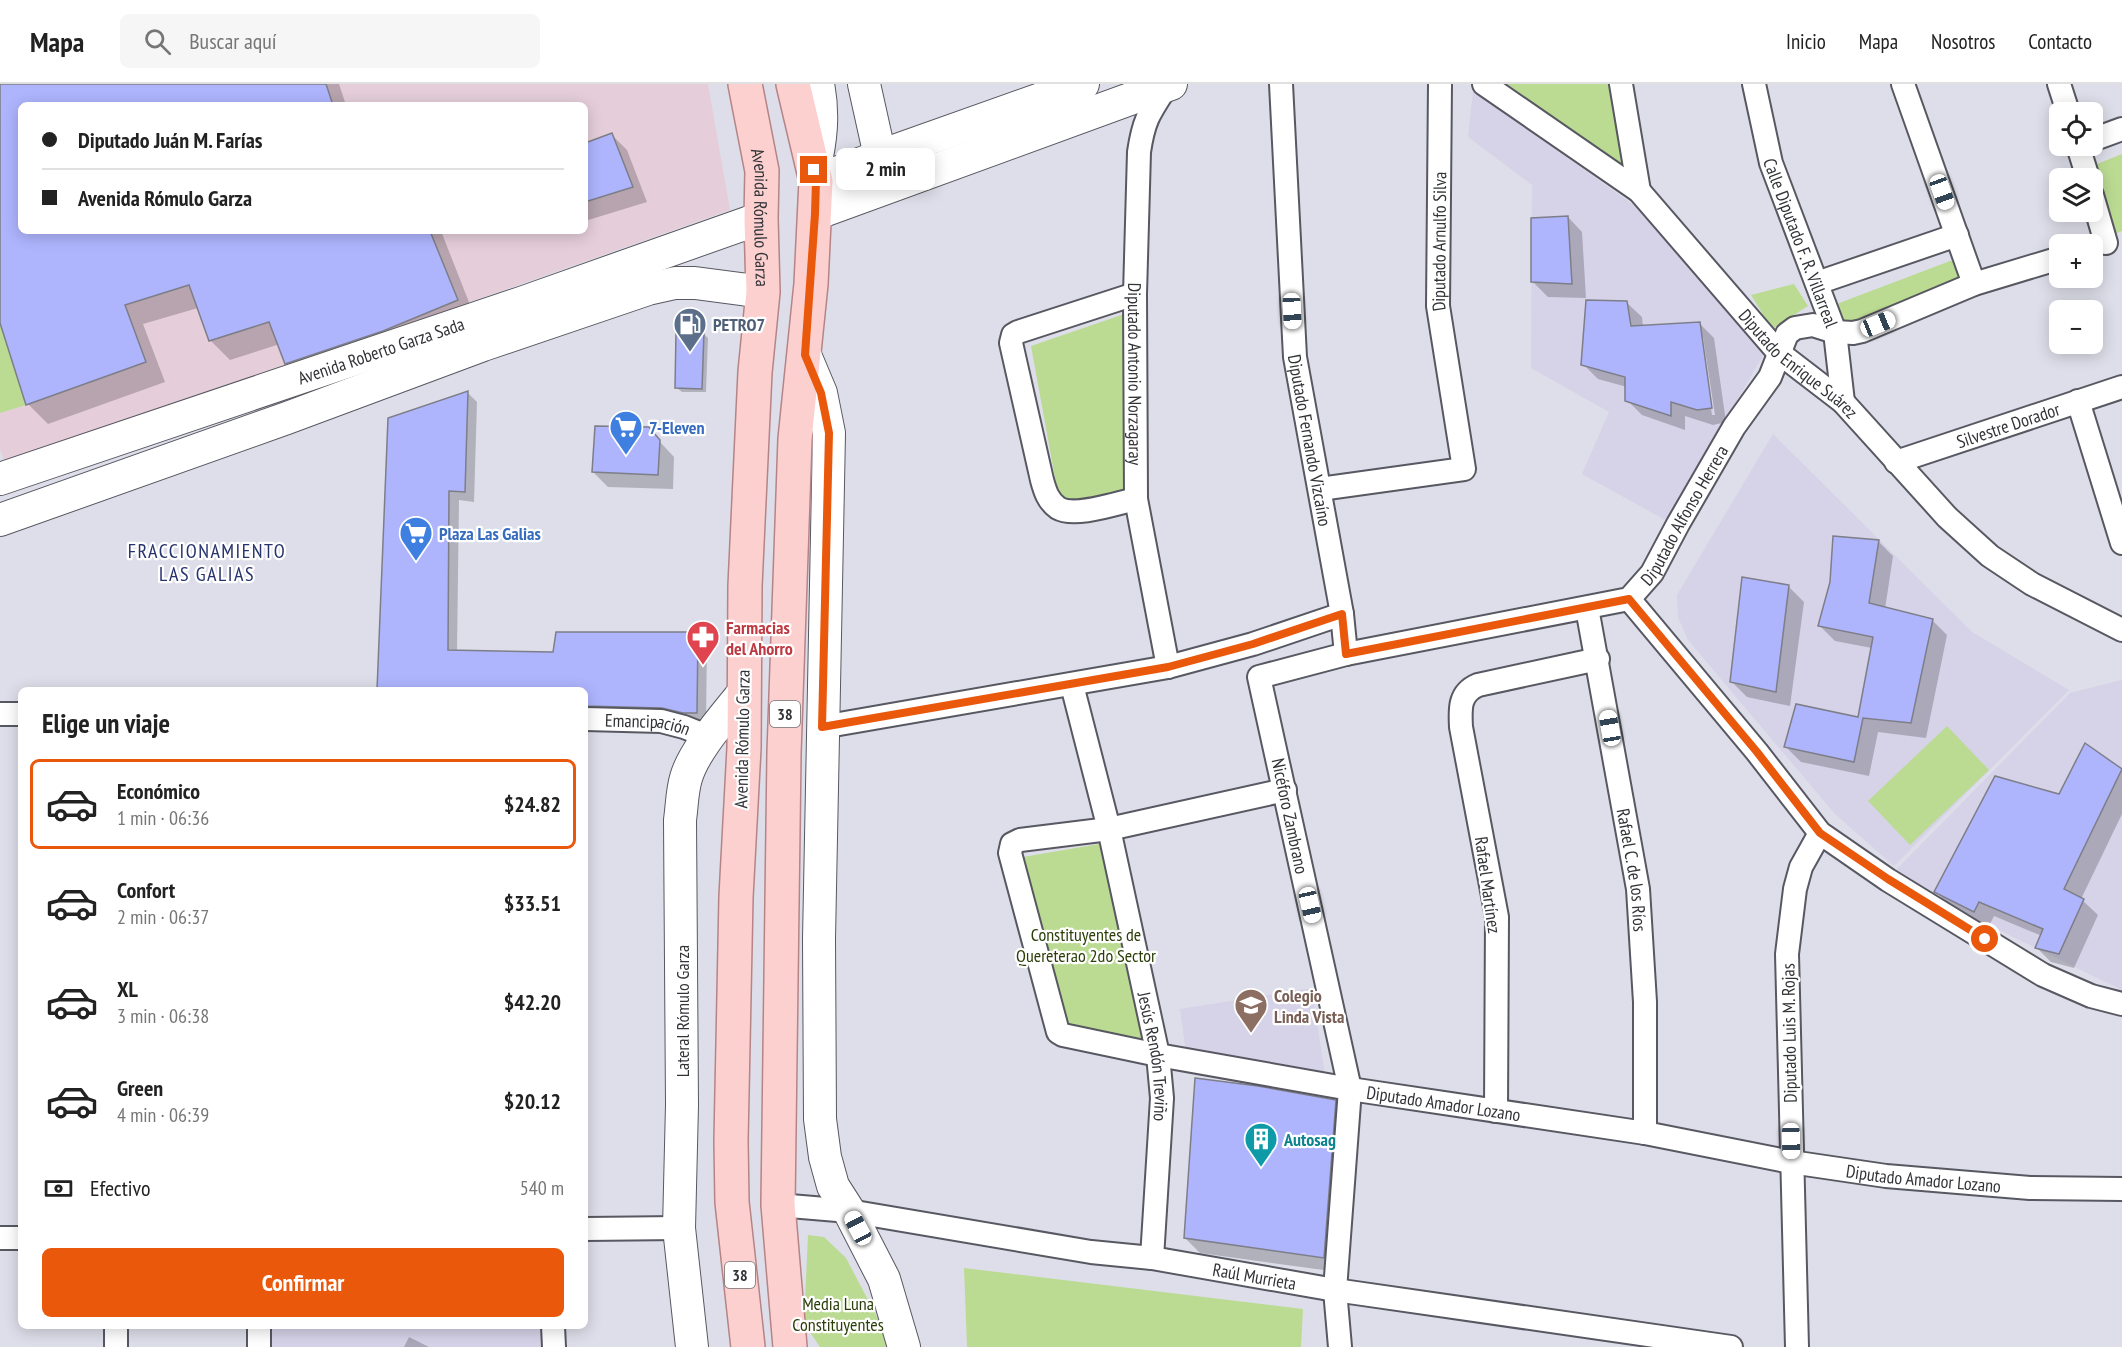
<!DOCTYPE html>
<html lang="es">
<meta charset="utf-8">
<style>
:root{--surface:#fff;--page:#f6f6f6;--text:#222;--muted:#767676;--line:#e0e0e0;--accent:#ea580c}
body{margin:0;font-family:"PT Sans Narrow",sans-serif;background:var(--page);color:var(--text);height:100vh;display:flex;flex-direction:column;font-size:22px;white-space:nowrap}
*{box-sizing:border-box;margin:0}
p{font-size:20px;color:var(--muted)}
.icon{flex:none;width:33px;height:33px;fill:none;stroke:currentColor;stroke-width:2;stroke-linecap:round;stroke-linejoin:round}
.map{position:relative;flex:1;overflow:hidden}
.panel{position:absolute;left:18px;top:603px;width:570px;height:642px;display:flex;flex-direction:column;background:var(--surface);border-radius:9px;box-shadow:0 3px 15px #0003}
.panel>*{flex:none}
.hud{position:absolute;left:18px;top:18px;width:570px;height:132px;border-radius:9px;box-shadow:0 3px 15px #0003;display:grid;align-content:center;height:132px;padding:0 24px;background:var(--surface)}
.tools{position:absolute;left:2049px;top:18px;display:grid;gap:12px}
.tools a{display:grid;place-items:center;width:54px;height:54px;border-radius:9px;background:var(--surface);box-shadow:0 3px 15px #0003;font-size:30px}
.end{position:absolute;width:27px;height:27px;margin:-14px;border:8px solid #ea580c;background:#fff;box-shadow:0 0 0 3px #fff}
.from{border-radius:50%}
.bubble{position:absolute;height:42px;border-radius:9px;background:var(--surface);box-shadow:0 3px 15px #0003;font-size:20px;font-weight:600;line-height:42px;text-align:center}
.car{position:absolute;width:18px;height:36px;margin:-18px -9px;border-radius:8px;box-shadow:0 0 4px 2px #0007;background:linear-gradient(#fff 24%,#345 0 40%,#fff 0 76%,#345 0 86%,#fff 0)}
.hud b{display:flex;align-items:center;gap:21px;height:57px;font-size:22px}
.hud b+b{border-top:2px solid var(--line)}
.hud i{width:15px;height:15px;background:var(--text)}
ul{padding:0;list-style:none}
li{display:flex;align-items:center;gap:18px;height:90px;margin:0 12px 9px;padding:0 12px;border:3px solid transparent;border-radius:9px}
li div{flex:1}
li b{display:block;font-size:22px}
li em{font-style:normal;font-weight:600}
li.on{border-color:var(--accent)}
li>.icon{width:54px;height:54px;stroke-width:1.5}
h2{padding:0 24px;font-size:27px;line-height:72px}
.pay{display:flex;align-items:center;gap:15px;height:66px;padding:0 24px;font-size:22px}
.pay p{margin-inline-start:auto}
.action{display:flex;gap:12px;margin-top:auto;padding:12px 24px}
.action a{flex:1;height:69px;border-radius:9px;background:var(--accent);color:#fff;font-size:24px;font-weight:600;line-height:69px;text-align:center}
header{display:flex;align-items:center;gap:36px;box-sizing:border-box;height:84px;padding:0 30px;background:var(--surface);border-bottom:2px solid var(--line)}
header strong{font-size:28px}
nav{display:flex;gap:33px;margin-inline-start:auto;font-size:21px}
.search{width:420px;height:54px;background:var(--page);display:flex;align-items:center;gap:15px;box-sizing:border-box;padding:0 21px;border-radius:9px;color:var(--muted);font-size:22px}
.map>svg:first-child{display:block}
</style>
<header>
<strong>Mapa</strong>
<div class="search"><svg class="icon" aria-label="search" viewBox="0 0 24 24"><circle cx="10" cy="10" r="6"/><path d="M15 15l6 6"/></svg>Buscar aquí</div>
<nav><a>Inicio</a><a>Mapa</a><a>Nosotros</a><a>Contacto</a></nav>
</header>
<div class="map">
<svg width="2122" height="1263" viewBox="0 0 2122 1263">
<rect width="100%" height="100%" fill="#dddee9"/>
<path fill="#e5ceda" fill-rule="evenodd" d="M0 0H708L730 126 6 383 0 365V329L26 321 0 239ZM21 21H585V147H21Z"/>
<path fill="#d6d2e8" d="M1473 7 1649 132 1765 268 1667 437 1582 390 1609 328 1531 284 1532 101 1468 53Z
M1773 350 1972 548 2069 606 1894 782 1835 730 1688 556 1678 533 1677 511Z
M2122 596V906L1966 830 1894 788 2070 609Z
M1312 904 1325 991 1187 975 1180 925Z
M266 1242H560L562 1263H266Z"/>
<path fill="#bbdb92" d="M1507 0H1614L1626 85Z
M2122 70V147L2114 150 2092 82Z
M1958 174 1966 197 1842 241 1834 221Z
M1794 200 1808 222 1772 245 1751 211Z
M1133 227 1128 405 1060 421 1031 262Z
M0 239 26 321 0 329Z
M1947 642 1989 686 1910 761 1868 717Z
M1105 759 1151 959 1064 949 1023 773Z
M808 1151 824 1153 846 1174 886 1250 889 1263H820L804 1239Z
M964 1184 1303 1225 1301 1263H967Z"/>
<path fill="#0003" fill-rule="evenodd" d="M0 0H339L346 21H21V147H441L476 236 307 299 287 279 280 260 230 276 210 256 198 224 143 240 165 298 48 340 28 320 0 234Z
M612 51 627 66 647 118 585 137V61Z
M1568 133 1582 148 1586 214 1548 213 1533 198Z
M1626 218 1642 233 1643 243 1699 239 1714 254 1726 338 1713 341 1685 332V346L1642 331 1627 316V303L1598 295 1583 280ZM1700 253H1703L1715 331H1712Z
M703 249 708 254 706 308H682L677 304Z
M468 309 477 318 474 418 459 416 457 568 554 570 697 550 707 560 706 638 585 636V606H379Z
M648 345 674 373 673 405 608 403 593 388Z
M1878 457 1893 472 1885 525 1932 536 1947 551 1926 654 1878 648 1869 692 1801 678 1786 663 1859 635 1872 564 1835 557 1820 542Z
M1789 503 1804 518 1790 622 1747 613 1732 598Z
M2085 661 2122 687V730L2081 815 2098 831 2074 884 2051 878 2036 863 2042 852 1994 832 1989 842 1951 823 1936 808 2060 712Z
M1335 1018 1350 1033 1338 1188 1200 1169 1185 1154Z
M409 1253 429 1263H404Z"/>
<path fill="#aeb5fd" stroke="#7d7e88" stroke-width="1.5" d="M0 0H326L333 21H21V147H430L458 216 383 247 285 280 269 238 209 257 189 201 125 221 146 278 26 321 0 239Z
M612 49 633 103 585 118V59Z
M1568 132 1572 200 1531 198V134Z
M1586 216 1627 217 1631 242 1700 238 1712 324 1697 326 1671 318V332L1625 317V293L1581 281Z
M676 247 704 248 702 305 675 304Z
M468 307 465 408 449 407 448 566 553 568 556 548H698L697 629H683L662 624 585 622V606H377L388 334Z
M595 342 649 343 660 356 658 391 592 388Z
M1833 452 1879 456 1869 519 1933 535 1911 639 1863 634 1854 678 1784 663 1796 620 1858 633 1873 553 1818 542 1830 498Z
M1742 493 1789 501 1776 608 1730 598Z
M2085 659 2122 685 2064 805 2084 815 2059 870 2035 864 2043 845 1979 818 1974 828 1934 808 1995 692 2059 710Z
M1195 994 1258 1002 1336 1016 1324 1174 1184 1154Z"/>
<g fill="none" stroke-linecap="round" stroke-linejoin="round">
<g stroke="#575861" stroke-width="26">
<g id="street">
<path id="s1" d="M1168 0C1150 28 1144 34 1139 68L1135 210 1136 415 1168 583"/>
<path id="s2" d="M1281 0 1295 273 1342 530 1346 570"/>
<path id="s3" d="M1484 0 1639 107 1778 268 1843 318 1947 433 1990 472 2032 500 2122 546"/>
<path d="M1621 0 1639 107"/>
<path id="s4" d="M1754 0 1771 79 1835 248 1843 318"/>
<path d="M1903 0 1974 200"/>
<path d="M2059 0 2068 28"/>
<path d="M2092 56 2122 45"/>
<path d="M2078 62 2088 94"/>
<path d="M2092 111 2106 159"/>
<path d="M1817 199 1957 151"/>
<path d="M1135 210 1018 248 1013 251 1011 259 1042 396C1045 407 1048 417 1058 424 1075 434 1117 419 1136 415"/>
<path d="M2078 317 2122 459"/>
<path id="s5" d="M1896 378 2122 303"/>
<path id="s6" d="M1320 405 1464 385 1438 222 1440 0"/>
<path d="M1629 515 1757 668 1820 749 1888 796 2043 891 2091 912 2122 920"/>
<path id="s7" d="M1587 524 1638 805 1645 918V1049"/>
<path id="s8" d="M1072 601 1109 745 1158 971 1162 1014 1152 1174"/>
<path d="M0 630H21"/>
<path id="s9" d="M585 635 661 637 684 643 709 653"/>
<path d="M822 643 1168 583 1253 560 1342 530"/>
<path id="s10" d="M1285 706 1109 745 1020 756 1012 760 1010 769 1058 948 1063 951 1158 971 1350 1005 1645 1049 1791 1078 1886 1092 2030 1104 2122 1105"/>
<path d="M1496 1027 1497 833 1461 643C1460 625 1459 609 1478 601L1598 575"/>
<path id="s11" d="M778 1121 849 1127 1091 1168 1152 1174 1335 1206 1731 1263"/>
<path d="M585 1145 679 1144"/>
<path d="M0 1154H21"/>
<path d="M553 1242 554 1263"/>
<path d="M116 1263V1242"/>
<path d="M259 1263V1242"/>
<path id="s12" d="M1340 1263 1335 1206 1350 1005 1259 593 1346 570 1629 515 1652 489 1678 440 1734 343 1770 293 1787 250 1795 244 1813 241 1835 248 1853 249 1862 247 1974 200 2060 174"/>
<path d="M1797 1263 1787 870 1795 805 1801 783 1820 749"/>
</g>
</g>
<g stroke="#575861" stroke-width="34">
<g id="secondary">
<path d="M864 0 880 72"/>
<path d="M814 86C821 57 824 30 818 0"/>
<path d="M816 97 880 72 1083 0"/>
<path d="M815 130 1171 0"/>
<path d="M805 271 821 309 829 349 819 855 820 1035 825 1073 833 1102 849 1127 884 1195 904 1263"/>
<path id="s13" d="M0 395 524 218 761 134"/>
<path d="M0 436 287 334 483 261 648 205 675 199H695L763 208"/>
<path d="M692 1263 679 1144 682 1021 680 736C682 722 682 707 686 694 694 666 725 632 743 609"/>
</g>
</g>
<g stroke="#b58486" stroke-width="36">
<g id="primary">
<path id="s14" d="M745 0 762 87 761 134 763 208 755 288 745 502 744 664 736 813 731 1057 732 1118 748 1263"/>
<path d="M790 1263 778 1121 784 669 795 355 811 200 816 97 793 0"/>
</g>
</g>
<use href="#street" stroke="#fff" stroke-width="22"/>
<use href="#secondary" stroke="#fff" stroke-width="32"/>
<use href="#primary" stroke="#fdd0d0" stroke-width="33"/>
</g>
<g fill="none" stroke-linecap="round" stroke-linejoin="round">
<path stroke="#ea580c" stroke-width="8" d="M814 86 816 97 815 130 805 271 821 309 829 349 822 643 1168 583 1253 560 1342 530 1346 570 1629 515 1757 668 1820 749 1888 795 1985 855"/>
</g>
<defs>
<g id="fuel-pin" transform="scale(1.725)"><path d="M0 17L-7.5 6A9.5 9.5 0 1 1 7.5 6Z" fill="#5c6f8a" stroke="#fff"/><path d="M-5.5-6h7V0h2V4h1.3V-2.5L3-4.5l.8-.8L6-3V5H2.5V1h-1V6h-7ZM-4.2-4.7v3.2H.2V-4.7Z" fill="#fff"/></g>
<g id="supermarket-pin" transform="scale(1.725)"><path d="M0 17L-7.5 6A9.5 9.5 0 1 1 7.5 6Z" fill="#3f7fe0" stroke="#fff"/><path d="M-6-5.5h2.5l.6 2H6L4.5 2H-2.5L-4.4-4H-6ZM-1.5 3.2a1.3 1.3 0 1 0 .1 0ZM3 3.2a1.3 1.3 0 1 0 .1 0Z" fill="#fff"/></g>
<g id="pharmacy-pin" transform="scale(1.725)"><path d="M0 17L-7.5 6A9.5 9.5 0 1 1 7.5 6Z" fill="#e0444e" stroke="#fff"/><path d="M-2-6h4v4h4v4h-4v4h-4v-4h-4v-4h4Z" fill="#fff"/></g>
<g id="school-pin" transform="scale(1.725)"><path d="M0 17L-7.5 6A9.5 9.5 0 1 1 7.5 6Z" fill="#8d6e63" stroke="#fff"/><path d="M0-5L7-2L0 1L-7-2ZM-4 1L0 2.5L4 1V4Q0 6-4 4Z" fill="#fff"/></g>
<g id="building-pin" transform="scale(1.725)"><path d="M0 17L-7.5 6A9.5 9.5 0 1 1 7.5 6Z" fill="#0f9aa8" stroke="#fff"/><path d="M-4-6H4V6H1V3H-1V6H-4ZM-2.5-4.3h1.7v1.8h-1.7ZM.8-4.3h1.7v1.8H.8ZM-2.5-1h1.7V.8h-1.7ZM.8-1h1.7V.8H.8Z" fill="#fff"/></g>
</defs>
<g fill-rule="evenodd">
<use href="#fuel-pin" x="690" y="240"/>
<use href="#supermarket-pin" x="626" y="343"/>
<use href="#supermarket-pin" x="416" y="449"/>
<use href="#pharmacy-pin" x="703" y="553"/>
<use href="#school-pin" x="1251" y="921"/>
<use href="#building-pin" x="1261" y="1055"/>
</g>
<g text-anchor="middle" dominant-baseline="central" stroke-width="4.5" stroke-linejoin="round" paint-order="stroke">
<g fill="#fff" stroke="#707073" stroke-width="1.5">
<rect x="770" y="617" width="30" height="26" rx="4.5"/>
<rect x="725" y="1178" width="30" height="26" rx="4.5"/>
</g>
<g font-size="16" font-weight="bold" fill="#323337">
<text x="785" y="630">38</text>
<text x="740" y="1191">38</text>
</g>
<g font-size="18" fill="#323337" stroke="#fff">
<text stroke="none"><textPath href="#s14" startOffset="135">Avenida Rómulo Garza</textPath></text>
<text stroke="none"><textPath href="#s6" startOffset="375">Diputado Arnulfo Silva</textPath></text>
<text stroke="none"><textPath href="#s4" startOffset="166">Calle Diputado F. R. Villarreal</textPath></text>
<text stroke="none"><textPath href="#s13" startOffset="402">Avenida Roberto Garza Sada</textPath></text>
<text stroke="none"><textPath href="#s3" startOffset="424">Diputado Enrique Suárez</textPath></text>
<text stroke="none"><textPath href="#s1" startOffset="297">Diputado Antonio Norzagaray</textPath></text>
<text stroke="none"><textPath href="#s5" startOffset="118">Silvestre Dorador</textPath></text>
<text stroke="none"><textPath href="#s2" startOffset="358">Diputado Fernando Vizcaíno</textPath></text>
<text stroke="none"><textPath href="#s12" startOffset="1160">Diputado Alfonso Herrera</textPath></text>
<text stroke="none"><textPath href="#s9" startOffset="63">Emancipación</textPath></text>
<text transform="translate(742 655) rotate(-89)">Avenida Rómulo Garza</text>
<text transform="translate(1290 732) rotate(78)">Nicéforo Zambrano</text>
<text stroke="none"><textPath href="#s7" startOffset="266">Rafael C. de los Ríos</textPath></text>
<text transform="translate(1488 801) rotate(82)">Rafael Martínez</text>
<text transform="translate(682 927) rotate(-90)">Lateral Rómulo Garza</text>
<text transform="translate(1789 949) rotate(-91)">Diputado Luis M. Rojas</text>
<text stroke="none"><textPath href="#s8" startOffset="381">Jesús Rendón Treviño</textPath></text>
<text stroke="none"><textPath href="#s10" startOffset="866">Diputado Amador Lozano</textPath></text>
<text stroke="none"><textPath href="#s10" startOffset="1352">Diputado Amador Lozano</textPath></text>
<text stroke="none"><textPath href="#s11" startOffset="482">Raúl Murrieta</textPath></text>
</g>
<g font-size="18" font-weight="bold" fill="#4e5e75" stroke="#fff" text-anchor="start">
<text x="713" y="240">PETRO7</text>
</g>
<g font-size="18" font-weight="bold" fill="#366cbe" stroke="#fff" text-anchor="start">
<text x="649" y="343">7-Eleven</text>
<text x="439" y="449">Plaza Las Galias</text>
</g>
<g font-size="18" font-weight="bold" fill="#be3a42" stroke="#fff" text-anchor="start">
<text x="726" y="543">Farmacias<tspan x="726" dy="21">del Ahorro</tspan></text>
</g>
<g font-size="18" fill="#2b3e08" stroke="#fff">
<text x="1086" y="850">Constituyentes de<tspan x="1086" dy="21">Quereterao 2do Sector</tspan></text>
<text x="838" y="1219">Media Luna<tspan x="838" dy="21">Constituyentes</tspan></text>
</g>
<g font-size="18" font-weight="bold" fill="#785e54" stroke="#fff" text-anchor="start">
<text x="1274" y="911">Colegio<tspan x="1274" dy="21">Linda Vista</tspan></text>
</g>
<g font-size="18" font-weight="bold" fill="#0d838f" stroke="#fff" text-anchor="start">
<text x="1284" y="1055">Autosag</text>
</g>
<g font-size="20" letter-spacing="1.5" fill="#27336c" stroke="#fff">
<text x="207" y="467">FRACCIONAMIENTO<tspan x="207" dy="23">LAS GALIAS</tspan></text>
</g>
</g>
</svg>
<div class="tools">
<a><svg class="icon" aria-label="locate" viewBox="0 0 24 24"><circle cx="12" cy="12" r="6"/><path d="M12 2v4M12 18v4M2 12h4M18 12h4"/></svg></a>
<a><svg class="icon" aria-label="layers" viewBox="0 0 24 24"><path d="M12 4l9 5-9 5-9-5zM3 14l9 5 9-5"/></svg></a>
<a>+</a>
<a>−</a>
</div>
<i class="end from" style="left:1985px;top:855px"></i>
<i class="end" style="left:814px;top:86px"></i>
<div class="bubble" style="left:836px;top:64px;width:99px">2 min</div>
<i class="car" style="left:1942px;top:108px;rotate:160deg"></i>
<i class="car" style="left:1292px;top:227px;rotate:177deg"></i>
<i class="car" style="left:1878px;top:240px;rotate:68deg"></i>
<i class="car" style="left:1610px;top:644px;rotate:350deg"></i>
<i class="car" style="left:1310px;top:821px;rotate:167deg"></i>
<i class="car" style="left:1791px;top:1057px;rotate:179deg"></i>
<i class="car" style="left:858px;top:1144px;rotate:332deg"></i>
<div class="hud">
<b><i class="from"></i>Diputado Juán M. Farías</b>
<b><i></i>Avenida Rómulo Garza</b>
</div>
<section class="panel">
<h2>Elige un viaje</h2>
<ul>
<li class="on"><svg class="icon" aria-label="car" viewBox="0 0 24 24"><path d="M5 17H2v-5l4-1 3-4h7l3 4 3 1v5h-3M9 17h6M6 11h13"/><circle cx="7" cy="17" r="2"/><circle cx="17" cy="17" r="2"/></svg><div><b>Económico</b><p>1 min · 06:36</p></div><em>$24.82</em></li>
<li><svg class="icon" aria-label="car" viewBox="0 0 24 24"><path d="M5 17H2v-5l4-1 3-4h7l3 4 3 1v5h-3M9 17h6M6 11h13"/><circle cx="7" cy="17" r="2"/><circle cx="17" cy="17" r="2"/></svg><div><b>Confort</b><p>2 min · 06:37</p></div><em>$33.51</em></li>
<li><svg class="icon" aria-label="car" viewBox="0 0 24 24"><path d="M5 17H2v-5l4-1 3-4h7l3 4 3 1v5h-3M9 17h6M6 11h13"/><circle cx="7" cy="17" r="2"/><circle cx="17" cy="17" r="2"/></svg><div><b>XL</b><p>3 min · 06:38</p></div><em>$42.20</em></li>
<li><svg class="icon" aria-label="car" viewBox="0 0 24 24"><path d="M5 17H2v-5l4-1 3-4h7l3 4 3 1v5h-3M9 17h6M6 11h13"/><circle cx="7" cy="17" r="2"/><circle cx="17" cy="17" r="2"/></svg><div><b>Green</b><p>4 min · 06:39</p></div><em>$20.12</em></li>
</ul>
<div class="pay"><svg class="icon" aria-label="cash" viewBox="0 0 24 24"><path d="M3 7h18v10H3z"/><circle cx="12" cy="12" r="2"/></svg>Efectivo<p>540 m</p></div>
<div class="action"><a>Confirmar</a></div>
</section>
</div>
